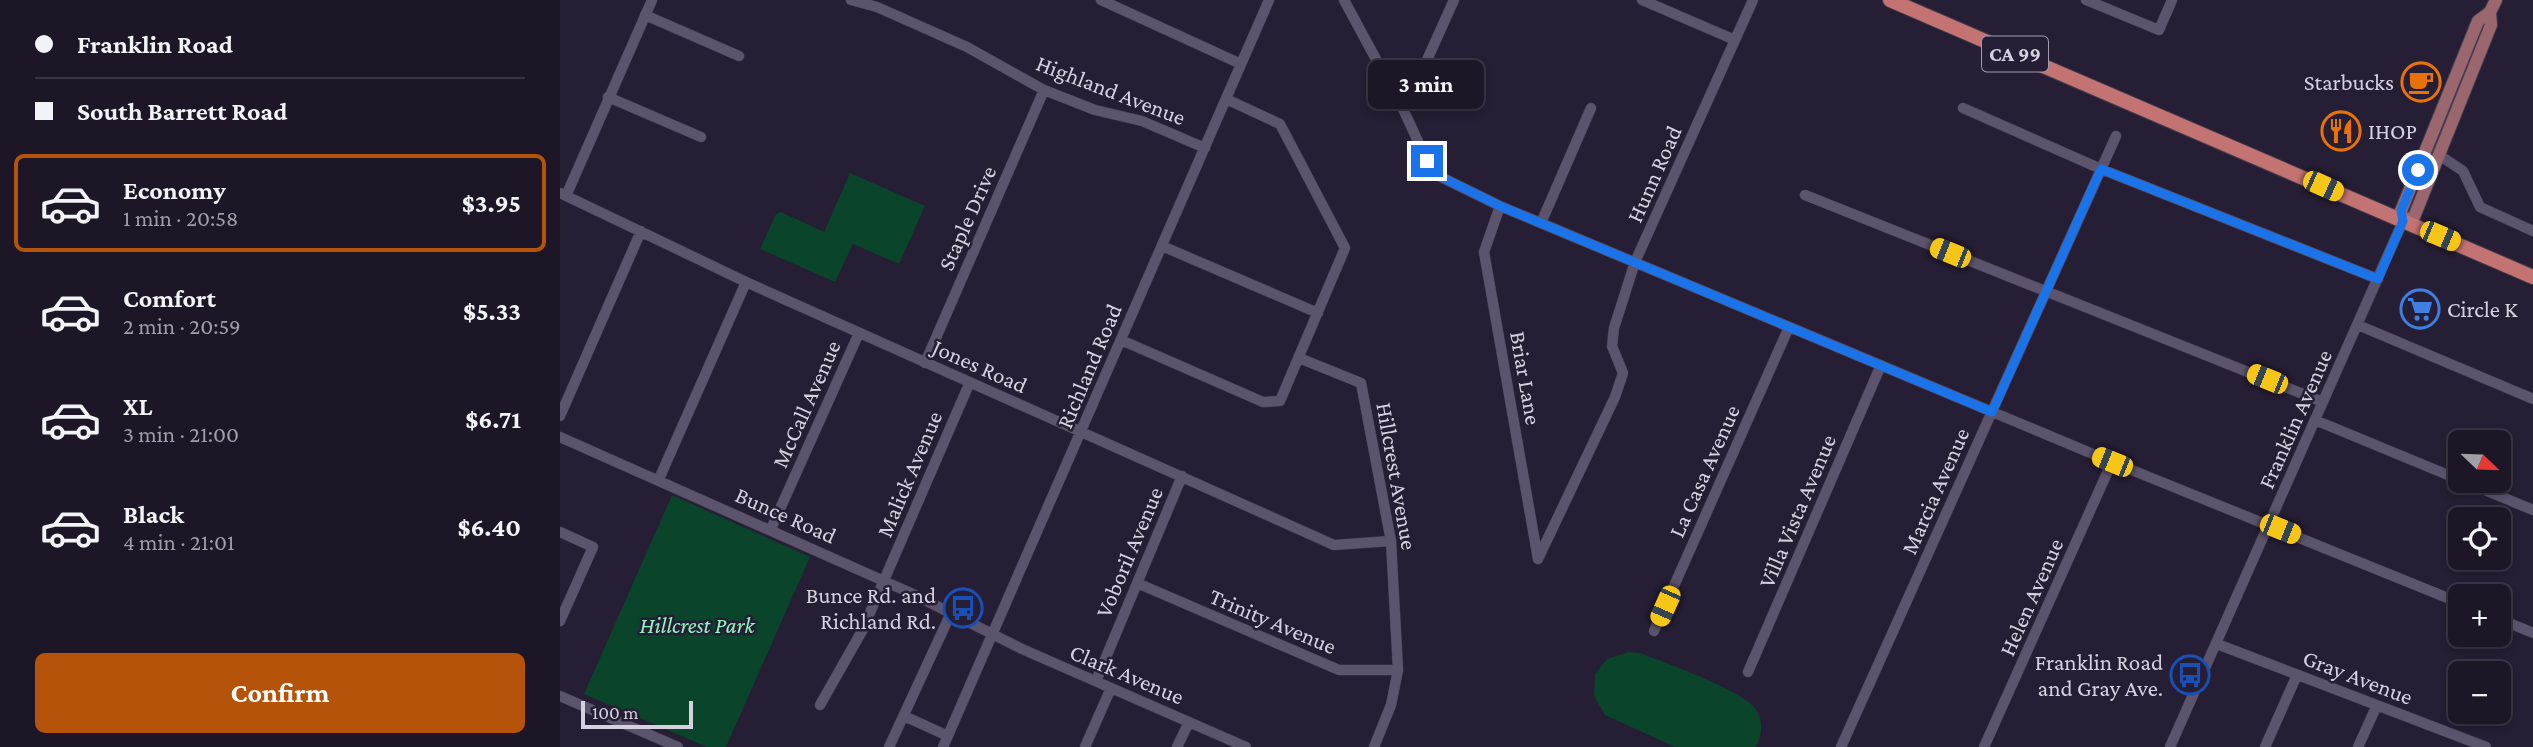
<!DOCTYPE html>
<meta charset="utf-8">
<style>
:root{--surface:#1c1627;--page:#292333;--text:#f1f3f6;--muted:#a09fa7;--line:#3a3544;--accent:#b45309}
body{margin:0;font-family:"Crimson Pro",serif;background:var(--page);color:var(--text);height:100vh;display:flex;flex-direction:column;font-size:26px;white-space:nowrap}
*{box-sizing:border-box;margin:0}
p{font-size:23px;color:var(--muted)}
.icon{flex:none;width:38px;height:38px;fill:none;stroke:currentColor;stroke-width:2;stroke-linecap:round;stroke-linejoin:round}
.map{position:relative;flex:1;overflow:hidden}
.details{display:flex;flex-direction:column;background:var(--surface);width:560px}
.details>*{flex:none}
.guide{display:grid;align-content:center;height:154px;padding:0 35px;background:var(--surface)}
.needle{width:46px;rotate:113deg}
.buttons{position:absolute;left:1888px;top:430px;display:grid;gap:14px}
.buttons a{display:grid;place-items:center;width:63px;height:63px;border-radius:10px;background:var(--surface);box-shadow:0 4px 10px #0003,0 0 0 2px var(--line);font-size:35px}
.scale{position:absolute;left:21px;bottom:18px;width:112px;box-sizing:border-box;padding-left:7px;border:4px solid #d6d1e0;border-top:0;font-size:19px;line-height:24px;white-space:nowrap;color:#d6d1e0;-webkit-text-stroke:5px #261e34;paint-order:stroke}
.end{position:absolute;width:32px;height:32px;margin:-16px;border:9px solid #1a73e8;background:#fff;box-shadow:0 0 0 4px #fff}
.from{border-radius:50%}
.bubble{position:absolute;height:49px;border-radius:10px;background:var(--surface);box-shadow:0 4px 10px #0003,0 0 0 2px var(--line);font-size:23px;font-weight:700;line-height:49px;text-align:center}
.car{position:absolute;width:21px;height:42px;margin:-21px -10px;border-radius:9px;box-shadow:0 0 5px 2px #0007;background:linear-gradient(#f5c518 24%,#345 0 40%,#f5c518 0 76%,#345 0 86%,#f5c518 0)}
.guide b{display:flex;align-items:center;gap:24px;height:66px;font-size:26px}
.guide b+b{border-top:2px solid var(--line)}
.guide i{width:18px;height:18px;background:var(--text)}
ul{padding:0;list-style:none}
li{display:flex;align-items:center;gap:21px;height:98px;margin:0 14px 10px;padding:0 21px;border:4px solid transparent;border-radius:10px}
li div{flex:1}
li b{display:block;font-size:26px}
li em{font-style:normal;font-weight:700}
li.selected{border-color:var(--accent)}
li>.icon{width:63px;height:63px;stroke-width:1.5}
.primary-button{display:flex;gap:14px;margin-top:auto;padding:14px 35px}
.primary-button a{flex:1;height:80px;border-radius:10px;background:var(--accent);color:#fff;font-size:28px;font-weight:700;line-height:80px;text-align:center}
main{display:flex;flex:1;min-height:0}
.map>svg:first-child{display:block}
</style>
<main>
<section class="details">
<div class="guide">
<b><i class="from"></i>Franklin Road</b>
<b><i></i>South Barrett Road</b>
</div>
<ul>
<li class="selected"><svg class="icon" aria-label="car" viewBox="0 0 24 24"><path d="M5 17H2v-5l4-1 3-4h7l3 4 3 1v5h-3M9 17h6M6 11h13"/><circle cx="7" cy="17" r="2"/><circle cx="17" cy="17" r="2"/></svg><div><b>Economy</b><p>1 min · 20:58</p></div><em>$3.95</em></li>
<li><svg class="icon" aria-label="car" viewBox="0 0 24 24"><path d="M5 17H2v-5l4-1 3-4h7l3 4 3 1v5h-3M9 17h6M6 11h13"/><circle cx="7" cy="17" r="2"/><circle cx="17" cy="17" r="2"/></svg><div><b>Comfort</b><p>2 min · 20:59</p></div><em>$5.33</em></li>
<li><svg class="icon" aria-label="car" viewBox="0 0 24 24"><path d="M5 17H2v-5l4-1 3-4h7l3 4 3 1v5h-3M9 17h6M6 11h13"/><circle cx="7" cy="17" r="2"/><circle cx="17" cy="17" r="2"/></svg><div><b>XL</b><p>3 min · 21:00</p></div><em>$6.71</em></li>
<li><svg class="icon" aria-label="car" viewBox="0 0 24 24"><path d="M5 17H2v-5l4-1 3-4h7l3 4 3 1v5h-3M9 17h6M6 11h13"/><circle cx="7" cy="17" r="2"/><circle cx="17" cy="17" r="2"/></svg><div><b>Black</b><p>4 min · 21:01</p></div><em>$6.40</em></li>
</ul>
<div class="primary-button"><a>Confirm</a></div>
</section>
<div class="map">
<svg width="1973" height="747" viewBox="0 0 1973 747">
<rect width="100%" height="100%" fill="#261e34"/>
<path fill="#09442b" d="M290 173 365 206 339 264 293 244 275 282 200 249 216 214 221 212 264 232Z
M112 495 250 557 166 747H147L24 694Z
M1068 652 1080 653C1106 663 1176 688 1193 706 1204 718 1203 734 1196 747H1115L1045 715 1034 696 1035 674 1047 659Z"/>
<g fill="none" stroke-linecap="round" stroke-linejoin="round">
<g stroke="#433c4e" stroke-width="11">
<path id="minor" d="M291 0 317 7 407 47 484 90 535 110 582 121 645 148
M541 0 681 64
M784 0 844 111 867 161 879 176 940 206 1552 462 1900 603
M1082 0 1175 40
M1526 0 1599 30 1612 0
M85 15 179 56
M48 97 141 137
M1403 108 1541 169 1818 279
M844 111 894 0
M1879 155 1903 171 1920 207 1973 231
M0 193 186 282 774 545 831 541
M1245 195 1763 402
M6 196 92 0
M940 206 924 252 978 559
M981 223 1031 108
M602 246 758 313
M1798 325 1973 399
M561 340 703 402 720 401 785 248 720 124 666 99
M739 358 801 383 831 541 838 670 831 705 814 747
M365 363 484 90
M0 416 81 231
M1755 420 1900 480
M0 437 353 594 462 649 686 747
M99 479 186 282
M1903 481 1973 510
M211 529 299 333
M0 532 33 547 0 621
M978 559 1055 397 1063 373 1052 346 1054 328 1075 262 1193 0
M577 583 779 670H838
M1939 619 1973 633
M1094 631 1229 327
M1657 644 1926 747
M1188 672 1321 365
M536 681 622 476
M0 696 118 747
M260 705 302 631 410 382
M344 716 388 736
M329 747 391 613
M383 747 709 0
M525 747 551 688
M617 747 629 722
M1281 747 1556 136
M1424 747 1552 462
M1610 747 1843 221
M1705 747 1737 675
M1798 747 1817 705"/>
</g>
<g stroke="#433c4e" stroke-width="14">
<path id="major" d="M1930 12 1918 21 1841 211 1843 221 1854 217 1931 25 1930 12 1936 0"/>
</g>
<g stroke="#433c4e" stroke-width="16">
<path id="highway" d="M1330 0 1973 277"/>
</g>
<use href="#minor" stroke="#5c546d" stroke-width="10"/>
<use href="#major" stroke="#9a676f" stroke-width="12"/>
<use href="#highway" stroke="#c37371" stroke-width="14"/>
</g>
<g fill="none" stroke-linecap="round" stroke-linejoin="round">
<path stroke="#1a73e8" stroke-width="9" d="M867 161 879 176 940 206 1432 412 1541 169 1818 279 1843 221 1841 211 1858 170"/>
</g>
<defs>
<g id="cafe-ring" transform="scale(2.0125)"><circle r="9.5" fill="#261e34" stroke="#e8710a" stroke-width="1.5"/><path d="M-5.5-4.5H6V0H3Q3 3.5 0 3.5H-2.5Q-5.5 3.5-5.5 0ZM3-3.2v2h1.7v-2ZM-6 4.5H4V6H-6Z" fill="#e8710a"/></g>
<g id="restaurant-ring" transform="scale(2.0125)"><circle r="9.5" fill="#261e34" stroke="#e8710a" stroke-width="1.5"/><path d="M-5-6h1v4h1v-4h1v4h1v-4h1v5L-1.5 .5V6h-2V.5L-5-1ZM5-6V6H3V1.5H1.5Q1.5-4 5-6Z" fill="#e8710a"/></g>
<g id="supermarket-ring" transform="scale(2.0125)"><circle r="9.5" fill="#261e34" stroke="#3f7fe0" stroke-width="1.5"/><path d="M-6-5.5h2.5l.6 2H6L4.5 2H-2.5L-4.4-4H-6ZM-1.5 3.2a1.3 1.3 0 1 0 .1 0ZM3 3.2a1.3 1.3 0 1 0 .1 0Z" fill="#3f7fe0"/></g>
<g id="bus-ring" transform="scale(2.0125)"><circle r="9.5" fill="#261e34" stroke="#1a4fb4" stroke-width="1.5"/><path d="M-5-6H5V4H4V6H2V4H-2V6H-4V4H-5ZM-3.5-4V0h7V-4ZM-3.5 1.2v1.5H-2V1.2ZM2 1.2v1.5H3.5V1.2Z" fill="#1a4fb4"/></g>
</defs>
<g fill-rule="evenodd">
<use href="#cafe-ring" x="1861" y="82"/>
<use href="#restaurant-ring" x="1781" y="131"/>
<use href="#supermarket-ring" x="1860" y="309"/>
<use href="#bus-ring" x="403" y="608"/>
<use href="#bus-ring" x="1630" y="675"/>
</g>
<g text-anchor="middle" dominant-baseline="central" stroke-width="5" stroke-linejoin="round" paint-order="stroke">
<rect fill="#261e34" stroke="#a19bac" stroke-width="2" x="1422" y="36.5" width="66" height="35" rx="5"/>
<g font-size="21" font-weight="bold" fill="#d6d1e0">
<text x="1455" y="54">CA 99</text>
</g>
<g font-size="23" fill="#d6d1e0" stroke="#261e34" text-anchor="end">
<text x="1834" y="82">Starbucks</text>
<text x="1808" y="131" text-anchor="start">IHOP</text>
<text x="1887" y="309" text-anchor="start">Circle K</text>
<text x="376" y="595">Bunce Rd. and<tspan x="376" dy="26">Richland Rd.</tspan></text>
<text x="1603" y="662">Franklin Road<tspan x="1603" dy="26">and Gray Ave.</tspan></text>
</g>
<g font-size="23" fill="#d6d1e0" stroke="#261e34">
<text transform="translate(551 90) rotate(21)">Highland Avenue</text>
<text transform="translate(1094 174) rotate(-66)">Hunn Road</text>
<text transform="translate(407 218) rotate(-66)">Staple Drive</text>
<text transform="translate(420 366) rotate(24)">Jones Road</text>
<text transform="translate(529 366) rotate(-67)">Richland Road</text>
<text transform="translate(966 378) rotate(80)">Briar Lane</text>
<text transform="translate(246 404) rotate(-66)">McCall Avenue</text>
<text transform="translate(1735 419) rotate(-66)">Franklin Avenue</text>
<text transform="translate(1144 471) rotate(-66)">La Casa Avenue</text>
<text transform="translate(349 474) rotate(-67)">Malick Avenue</text>
<text transform="translate(837 476) rotate(80)">Hillcrest Avenue</text>
<text transform="translate(1375 491) rotate(-66)">Marcia Avenue</text>
<text transform="translate(1237 511) rotate(-67)">Villa Vista Avenue</text>
<text transform="translate(226 515) rotate(24)">Bunce Road</text>
<text transform="translate(569 552) rotate(-67)">Voboril Avenue</text>
<text transform="translate(1471 597) rotate(-66)">Helen Avenue</text>
<text transform="translate(713 621) rotate(23)">Trinity Avenue</text>
<text transform="translate(567 674) rotate(23)">Clark Avenue</text>
<text transform="translate(1798 677) rotate(21)">Gray Avenue</text>
</g>
<g font-size="23" font-style="italic" fill="#90f5c0" stroke="#261e34">
<text x="137" y="625">Hillcrest Park</text>
</g>
</g>
</svg>
<div class="buttons">
<a><svg class="needle" viewBox="-14 -14 28 28"><path d="M0-13l5 13h-10z" fill="#e53935"/><path d="M0 13l5-13h-10z" fill="#a09fa7"/></svg></a>
<a><svg class="icon" aria-label="locate" viewBox="0 0 24 24"><circle cx="12" cy="12" r="6"/><path d="M12 2v4M12 18v4M2 12h4M18 12h4"/></svg></a>
<a>+</a>
<a>−</a>
</div>
<div class="scale">100 m</div>
<i class="end from" style="left:1858px;top:170px"></i>
<i class="end" style="left:867px;top:161px"></i>
<div class="bubble" style="left:808px;top:60px;width:116px">3 min</div>
<i class="car" style="left:1763px;top:186px;rotate:114deg"></i>
<i class="car" style="left:1880px;top:236px;rotate:113deg"></i>
<i class="car" style="left:1390px;top:253px;rotate:292deg"></i>
<i class="car" style="left:1707px;top:379px;rotate:292deg"></i>
<i class="car" style="left:1552px;top:462px;rotate:292deg"></i>
<i class="car" style="left:1720px;top:529px;rotate:112deg"></i>
<i class="car" style="left:1105px;top:606px;rotate:204deg"></i>
</div>
</main>
